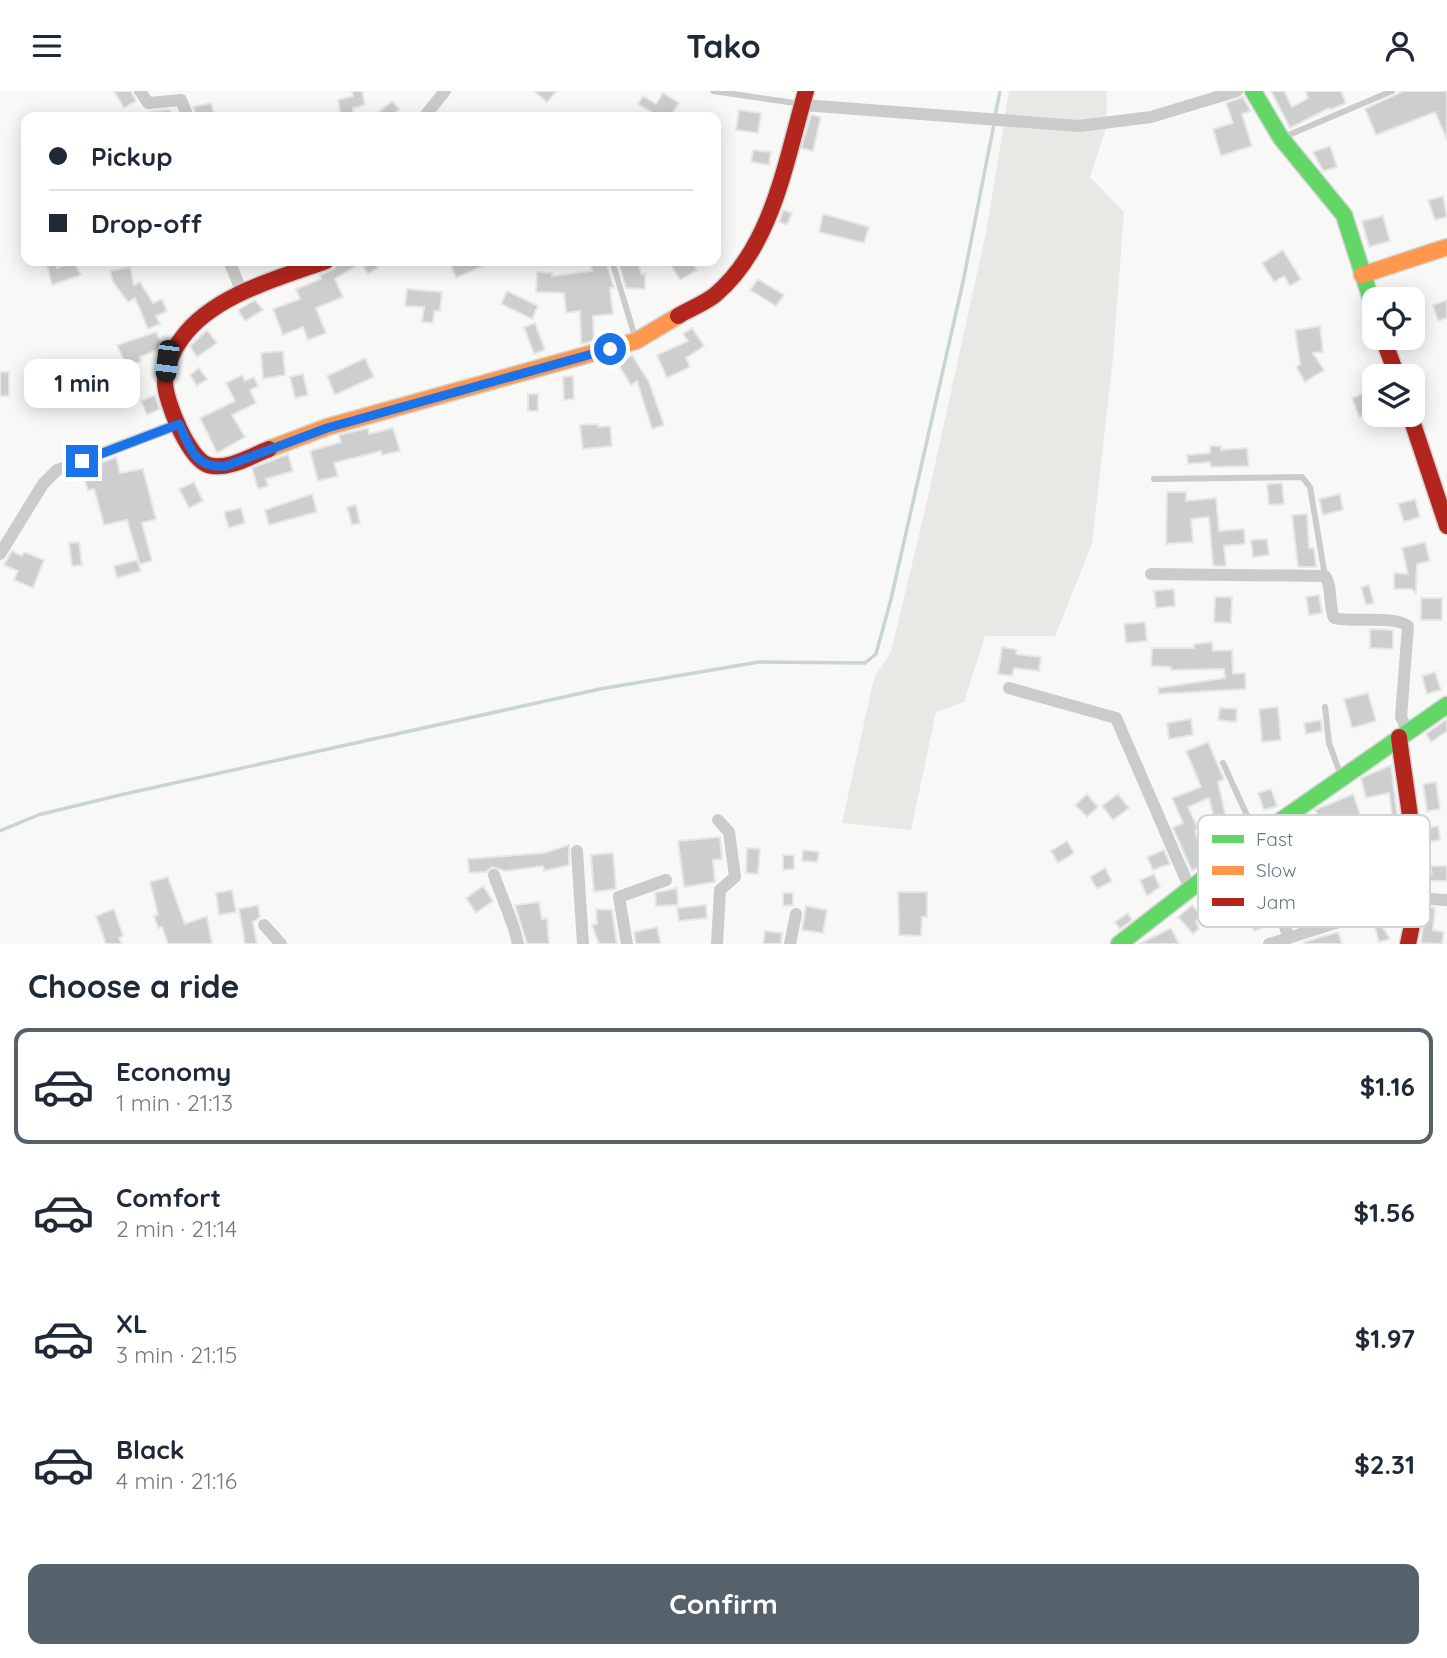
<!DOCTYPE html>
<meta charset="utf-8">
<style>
:root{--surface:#fff;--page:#f2f2f3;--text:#1f2937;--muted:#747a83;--line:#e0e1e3;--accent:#55616b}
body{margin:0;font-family:Quicksand,sans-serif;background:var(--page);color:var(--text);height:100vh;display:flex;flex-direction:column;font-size:26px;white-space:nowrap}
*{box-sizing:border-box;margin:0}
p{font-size:23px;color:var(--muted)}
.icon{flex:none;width:38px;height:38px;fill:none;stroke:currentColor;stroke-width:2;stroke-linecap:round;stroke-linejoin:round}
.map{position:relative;height:853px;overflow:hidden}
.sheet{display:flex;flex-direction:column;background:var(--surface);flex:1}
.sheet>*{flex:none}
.top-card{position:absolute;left:21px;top:21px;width:700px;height:154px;border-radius:14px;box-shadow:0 4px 18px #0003;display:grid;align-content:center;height:154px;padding:0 28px;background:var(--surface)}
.controls{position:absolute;left:1362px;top:196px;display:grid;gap:14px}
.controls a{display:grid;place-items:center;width:63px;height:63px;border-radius:14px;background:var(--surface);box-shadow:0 4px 18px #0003;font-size:35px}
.end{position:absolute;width:32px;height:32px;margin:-16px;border:9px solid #1a73e8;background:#fff;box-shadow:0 0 0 4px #fff}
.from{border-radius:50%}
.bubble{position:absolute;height:49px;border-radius:14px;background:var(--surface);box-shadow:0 4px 18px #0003;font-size:23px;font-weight:700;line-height:49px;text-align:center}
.car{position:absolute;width:21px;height:42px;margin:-21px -10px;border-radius:9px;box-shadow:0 0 5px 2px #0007;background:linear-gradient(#222 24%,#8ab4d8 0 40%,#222 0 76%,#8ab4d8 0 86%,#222 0)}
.top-card b{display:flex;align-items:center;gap:24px;height:66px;font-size:26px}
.top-card b+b{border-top:2px solid var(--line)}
.top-card i{width:18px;height:18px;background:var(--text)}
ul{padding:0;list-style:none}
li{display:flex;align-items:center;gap:21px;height:116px;margin:0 14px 10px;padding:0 14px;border:4px solid transparent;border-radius:14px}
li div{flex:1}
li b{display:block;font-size:26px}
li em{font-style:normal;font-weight:700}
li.current{border-color:var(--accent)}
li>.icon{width:63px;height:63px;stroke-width:1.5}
h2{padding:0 28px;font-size:32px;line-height:84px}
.cta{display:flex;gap:14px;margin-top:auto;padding:14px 28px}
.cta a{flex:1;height:80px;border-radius:14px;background:var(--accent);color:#fff;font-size:28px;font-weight:700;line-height:80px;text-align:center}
header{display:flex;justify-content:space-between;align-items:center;height:91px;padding:0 28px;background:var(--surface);font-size:32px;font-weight:700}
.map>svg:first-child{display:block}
</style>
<header><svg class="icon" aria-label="menu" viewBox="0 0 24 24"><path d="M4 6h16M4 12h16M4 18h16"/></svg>Tako<svg class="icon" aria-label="person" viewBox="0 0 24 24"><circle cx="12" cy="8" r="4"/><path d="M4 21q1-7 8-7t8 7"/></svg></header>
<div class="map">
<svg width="1447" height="853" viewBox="0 0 1447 853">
<rect width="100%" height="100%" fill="#f8f8f7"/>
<path fill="#e8e9e5" d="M1009 0H1107L1106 37 1090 86 1124 121 1113 267 1092 453 1055 545H985L964 611 936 621 911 739 842 732 874 587 891 561 925 419 987 137Z"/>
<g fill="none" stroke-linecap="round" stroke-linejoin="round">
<path stroke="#c9d4d5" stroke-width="3.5" d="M995 25 1000 0
M0 740 38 724 120 704 600 598 759 571 865 572 876 563 891 508 963 191 994 33"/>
</g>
<path fill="#cdcfcf" stroke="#e7e7e6" stroke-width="2" d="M114 0H131L136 10 124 17Z
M352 0H362L365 14 353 17 354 25 341 26 338 9 353 5Z
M534 0H557L547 11Z
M1271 0H1284L1292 16 1308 7 1306 0H1341L1346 12 1330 19 1329 17 1290 37Z
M1403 0H1447V49L1435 21 1376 44 1365 18Z
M663 2 679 12 670 26H659L638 13 643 5 656 13Z
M1243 6 1251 20 1242 23 1252 55 1221 65 1213 38 1233 32 1226 12Z
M392 10 399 18 393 26H373Z
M211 12 215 26H197L193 16Z
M170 19 173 26H140L153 20Z
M739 19 761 22 758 42 736 39Z
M811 24 821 26 813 60 801 57Z
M1330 55 1337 76 1323 80 1313 61Z
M753 59 771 61 769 74 751 71Z
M1443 105 1447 126 1435 129 1428 109Z
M783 119 792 122 787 134 779 131Z
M823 123 869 136 864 152 819 141Z
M1383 125 1390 150 1369 156 1362 130Z
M1283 159 1301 188 1290 195 1284 185 1274 191 1262 172Z
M73 170 81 184 52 194 47 175 56 173 57 177Z
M338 170H374L378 177 368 183 361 172 335 188 343 206 316 217 326 242 308 249 303 236 283 244 273 218 300 208 296 198 321 188 320 184 334 178Z
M454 170H494L456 187 450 172Z
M590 170H606L614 197H610L613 223 593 225 594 250 581 253 580 220 566 222 564 202 536 201 537 181 552 182V185L592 180Z
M618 170H638L641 183H645V198L626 197Z
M678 170H691L697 179 680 189 671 174Z
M130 176 134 194 140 191 153 212 162 208 167 220 156 225 160 233 148 238 135 207 128 211 113 191 110 180Z
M758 188 784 204 776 215 750 199Z
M407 198 442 201 440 220H434L433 232 422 231 424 216 405 215Z
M507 200 538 215 532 228 501 213Z
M255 209 263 219 245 230 238 219Z
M1447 209V227L1438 230 1433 214Z
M535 232 545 259 534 263 524 236Z
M1320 235 1323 261 1313 262 1324 279 1305 291 1296 276 1300 273 1295 239Z
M692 237 704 255 686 267 690 276 667 287 657 264 688 250 683 243Z
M207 239 217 252 197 266 190 255Z
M156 241 163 256 140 266 141 270 127 276 117 254Z
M283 260 285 284 263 288 261 262Z
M632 264 649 291 664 334 652 338 637 290 631 294 618 273Z
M365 267 374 286 335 304 327 285Z
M199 277 207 288 197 295 190 284Z
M0 281H9V305H0Z
M303 283 308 304 295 307 290 286Z
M242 284 245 290 254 286 258 295 250 299 256 312 232 324 245 346 217 362 200 327 235 310 226 292Z
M573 285 574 308 564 309 563 286Z
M1374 298V320L1359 326 1352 307Z
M528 303H538V320H528Z
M155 304 160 318 147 324 141 310Z
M598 333V336L610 335 612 355 583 358 580 334Z
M368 337 369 343 393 337 400 360 382 364 381 360 334 372 338 385 318 390 310 360 341 351 339 344Z
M1210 355H1221V359L1247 357 1249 375 1211 376 1210 371 1188 373 1187 364 1210 362Z
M288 363 293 380 266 388 268 395 258 398 252 377Z
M116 366 120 382 143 378 156 428 142 432 152 470 140 473 127 429 104 434 94 398 88 400 82 379Z
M194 391 203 410 189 417 179 398Z
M1282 392 1284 413 1269 414 1267 393Z
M1167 401H1186V410L1216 407 1219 440 1244 438 1245 453 1224 455 1226 475H1213L1209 426 1191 428 1193 451 1166 453Z
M312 403 317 421 269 434 265 419Z
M1340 403 1343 419 1323 424 1319 408Z
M1415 408 1420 426 1404 431 1398 413Z
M356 414 360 432 352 434 347 416Z
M241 417 245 432 229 437 224 421Z
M1307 423 1309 457H1314L1316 476H1298L1292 424Z
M1267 448 1269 464 1253 466 1251 449Z
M79 451 82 474 72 475 69 452Z
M1425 451 1430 470 1417 473 1416 502 1412 498H1394V482L1408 483 1402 457Z
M12 460 22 465 24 461 44 469 33 497 14 489 18 480 4 474Z
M137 469 141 480 117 487 114 475Z
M1369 494 1374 512 1366 514 1361 496Z
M1174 498 1175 515 1156 517 1154 500Z
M1319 504 1322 522 1309 524 1306 506Z
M1215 506H1232L1231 532 1214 531Z
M1421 507H1442V529H1421Z
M1145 531 1147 550 1126 552 1124 533Z
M1370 538 1393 539V558L1370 557Z
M1212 551 1213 560 1232 559 1233 583 1245 582 1246 598 1159 603 1158 597 1225 587 1224 578 1171 579V576L1151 575 1152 557H1194V553Z
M1002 556 1017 559 1016 563 1041 566 1039 580 1014 577 1012 585 998 583Z
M1435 581 1441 599 1427 603 1422 585Z
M1368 602 1376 630 1352 637 1344 608Z
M1278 616 1281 649 1262 651 1259 618Z
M1220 617 1237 618 1236 631 1218 629Z
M1191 628 1193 644 1169 648 1167 632Z
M1447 628V640L1431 651 1426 643Z
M1321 629 1322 640 1306 643 1304 632Z
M1208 651 1224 688 1218 691 1226 726 1214 728 1209 707 1188 716 1198 738 1195 740 1205 772 1192 780 1173 737 1183 732 1172 707 1201 696 1186 660Z
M1391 674 1398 730 1393 731 1389 702 1366 707 1361 687Z
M1436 691 1440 718 1427 720 1423 693Z
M1271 698 1277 715 1264 719 1258 702Z
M1087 703 1098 716 1087 726 1075 714Z
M1118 703 1129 717 1113 729 1102 715Z
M1353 703 1361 726 1348 730 1346 725 1323 735 1315 719Z
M1438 735 1440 749 1423 752 1422 738Z
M720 746 722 768 713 769 715 791 684 796 678 750Z
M1067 750 1074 762 1058 772 1051 760Z
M569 754V774L544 780 543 775 506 780 492 776 486 781 469 782 468 768 544 762Z
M747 757 760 758 758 783 746 782Z
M803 759 819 761 817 771 802 770Z
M1164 759 1170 773 1153 779 1147 766Z
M613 762 616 798 594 801 591 764Z
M783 764H794V778L783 779Z
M1430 775H1447V790H1425V785L1432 782Z
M1105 777 1112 790 1097 798 1090 786Z
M1154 783 1160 796 1147 805 1140 789Z
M168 786 185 833 207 825 212 853H168L162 836 158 837 154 825 158 824 150 791Z
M483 795 493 810 476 822 466 807Z
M677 797 678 814 656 815 655 802Z
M232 799 236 821 219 824 216 802Z
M898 801H927V826H922L921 845 899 844Z
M783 802H793V814L783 815Z
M539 811 542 828 547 827 549 853H527L515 814Z
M258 814 260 826 253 831 257 853H245L239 818Z
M706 814 707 827 679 830 677 817Z
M1192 814 1204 827 1196 830 1199 838 1193 843 1178 826Z
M806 815 827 819 823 842 802 839Z
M1425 816 1435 817 1433 839 1444 841 1442 853 1421 852Z
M114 818 123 845 119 847 122 853H106L96 825Z
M596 818 612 819 617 853H599L592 834 597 833Z
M1270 820 1275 832 1254 840 1250 828Z
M1128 822 1132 829 1120 838 1115 831Z
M1378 828 1390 848 1379 851 1373 829Z
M657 836 661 853H636L634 841Z
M1171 837 1179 853H1139Z
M765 840 782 842 781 853H763Z
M1338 841 1342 853H1305L1304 851Z"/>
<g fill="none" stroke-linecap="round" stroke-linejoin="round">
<g stroke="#d3d4d4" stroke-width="19">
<path id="fast" d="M1253 0 1281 47 1344 124 1374 218
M1119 853 1257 746 1447 614"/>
</g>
<g stroke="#d3d4d4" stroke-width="19">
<path id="slow" d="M1362 184 1447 156
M269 358 327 336 636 250 678 225"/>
</g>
<g stroke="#d3d4d4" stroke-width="19">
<path id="jam" d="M678 225C690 218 705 212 715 204 773 155 786 68 806 0
M1383 247 1397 285
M1410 324 1447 435
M269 358C251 365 227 380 208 374 189 368 165 310 165 291 166 275 172 260 182 247 213 204 279 187 326 170
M1399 646C1407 713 1425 786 1408 853"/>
</g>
<path stroke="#cacccc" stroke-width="6" d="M713 0 802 13
M1284 46 1392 0
M612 170 636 249
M1154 388 1302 386 1310 396 1325 485
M1325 616 1329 652 1341 685
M1223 672 1256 744"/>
<path stroke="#cacccc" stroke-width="12" d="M140 0 148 12 181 9 188 26
M803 14 1079 35 1151 26 1237 0
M424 26 445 0
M229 170 242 201
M0 463 43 393 57 379 179 333
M1151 483 1325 485C1333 496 1328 513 1334 527 1354 532 1394 524 1408 535L1401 626 1408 641
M1009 597 1116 627 1191 800
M1254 748 1289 847
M577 760 583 853
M494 784C502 808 513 828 518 853
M264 834 281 853
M627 853 619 806 666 789
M717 853 720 799 735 786 729 741 718 729
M790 853 796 823
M1269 853 1415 807 1447 809"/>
<use href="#fast" stroke="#63d668" stroke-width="16"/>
<use href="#slow" stroke="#ff974d" stroke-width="16"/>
<use href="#jam" stroke="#b3261e" stroke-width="16"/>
</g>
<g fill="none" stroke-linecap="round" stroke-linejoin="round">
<path stroke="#1a73e8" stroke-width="9" d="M82 370 179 333C190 357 195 378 226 375L327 337 610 258"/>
</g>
<rect x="1198" y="724" width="232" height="112" rx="10" fill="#fff" stroke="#d1d7d9" stroke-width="2"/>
<rect x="1212" y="744" width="32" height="8" fill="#63d668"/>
<rect x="1212" y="775" width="32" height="9" fill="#ff974d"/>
<rect x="1212" y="807" width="32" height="8" fill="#b3261e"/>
<g font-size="19" fill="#657980">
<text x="1256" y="755">Fast</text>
<text x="1256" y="786">Slow</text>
<text x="1256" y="818">Jam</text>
</g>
</svg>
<div class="controls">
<a><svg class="icon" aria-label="locate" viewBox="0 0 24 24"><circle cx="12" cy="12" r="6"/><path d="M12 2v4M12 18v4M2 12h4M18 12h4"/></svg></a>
<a><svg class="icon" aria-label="layers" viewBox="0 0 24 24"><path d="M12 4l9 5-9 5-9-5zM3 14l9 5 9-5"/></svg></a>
</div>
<i class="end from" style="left:610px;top:258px"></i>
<i class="end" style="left:82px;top:370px"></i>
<div class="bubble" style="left:24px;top:268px;width:116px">1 min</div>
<i class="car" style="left:167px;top:270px;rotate:187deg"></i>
<div class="top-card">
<b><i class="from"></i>Pickup</b>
<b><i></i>Drop-off</b>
</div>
</div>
<section class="sheet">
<h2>Choose a ride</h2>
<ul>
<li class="current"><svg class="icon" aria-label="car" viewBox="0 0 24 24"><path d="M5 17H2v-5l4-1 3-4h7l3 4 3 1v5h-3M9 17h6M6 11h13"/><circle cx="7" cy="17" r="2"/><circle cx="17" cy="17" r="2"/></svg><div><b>Economy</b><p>1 min · 21:13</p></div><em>$1.16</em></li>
<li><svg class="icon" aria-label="car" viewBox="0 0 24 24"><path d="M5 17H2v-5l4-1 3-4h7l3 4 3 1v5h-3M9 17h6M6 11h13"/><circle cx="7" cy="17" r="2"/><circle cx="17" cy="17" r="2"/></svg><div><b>Comfort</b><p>2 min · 21:14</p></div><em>$1.56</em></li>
<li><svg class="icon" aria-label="car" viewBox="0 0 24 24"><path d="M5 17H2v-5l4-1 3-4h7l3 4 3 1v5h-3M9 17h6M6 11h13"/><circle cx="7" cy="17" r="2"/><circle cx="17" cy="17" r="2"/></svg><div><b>XL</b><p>3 min · 21:15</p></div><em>$1.97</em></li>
<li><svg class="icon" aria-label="car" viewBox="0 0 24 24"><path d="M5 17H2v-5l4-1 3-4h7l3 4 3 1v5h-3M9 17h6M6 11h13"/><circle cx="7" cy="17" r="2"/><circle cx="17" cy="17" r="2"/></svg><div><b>Black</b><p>4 min · 21:16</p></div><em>$2.31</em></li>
</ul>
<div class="cta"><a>Confirm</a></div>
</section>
